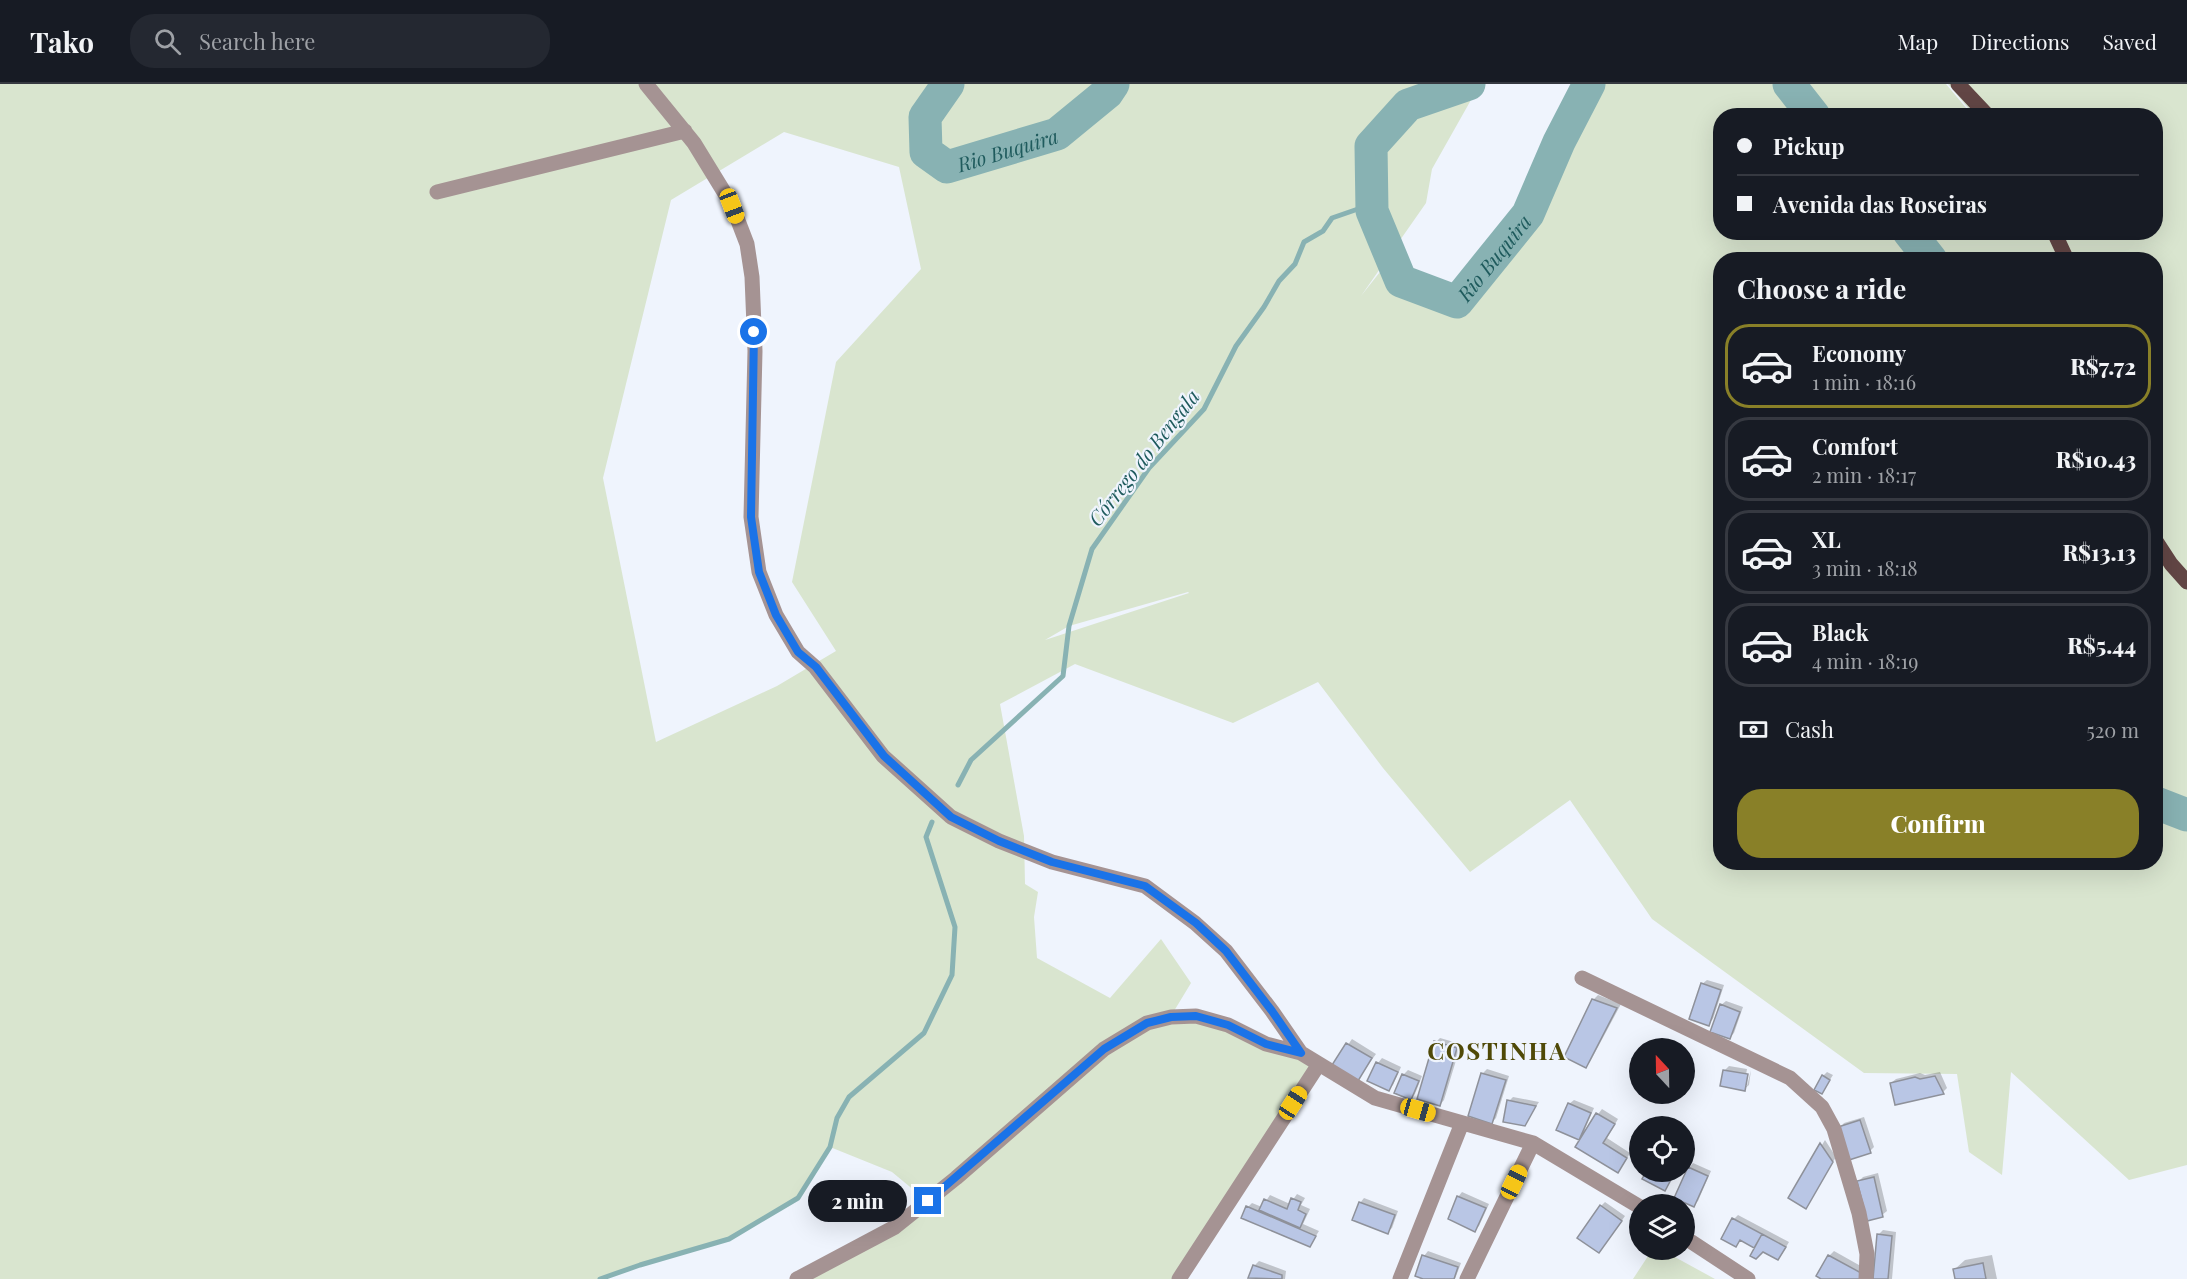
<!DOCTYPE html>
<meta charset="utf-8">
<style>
:root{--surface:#171b24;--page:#242831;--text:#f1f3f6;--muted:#9ea1a6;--line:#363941;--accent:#898028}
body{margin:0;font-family:"Playfair Display",serif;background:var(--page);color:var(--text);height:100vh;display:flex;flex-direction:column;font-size:22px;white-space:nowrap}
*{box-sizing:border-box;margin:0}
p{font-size:20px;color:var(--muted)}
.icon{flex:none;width:33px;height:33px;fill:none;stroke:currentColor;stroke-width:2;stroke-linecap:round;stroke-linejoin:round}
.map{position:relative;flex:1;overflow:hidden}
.side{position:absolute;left:1713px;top:168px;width:450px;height:618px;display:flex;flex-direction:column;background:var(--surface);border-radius:24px;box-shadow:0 6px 24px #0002}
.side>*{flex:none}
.top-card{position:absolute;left:1713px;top:24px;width:450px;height:132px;border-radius:24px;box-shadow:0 6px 24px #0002;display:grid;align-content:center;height:132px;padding:0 24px;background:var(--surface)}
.needle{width:39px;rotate:338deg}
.buttons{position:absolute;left:1629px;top:954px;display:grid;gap:12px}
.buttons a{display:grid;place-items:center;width:66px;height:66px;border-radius:50%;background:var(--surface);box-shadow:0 6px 24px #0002;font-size:30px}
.end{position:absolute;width:27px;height:27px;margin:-14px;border:8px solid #1a73e8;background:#fff;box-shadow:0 0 0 3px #fff}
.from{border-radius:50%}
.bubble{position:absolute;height:42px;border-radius:21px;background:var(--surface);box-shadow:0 6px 24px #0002;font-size:20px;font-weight:800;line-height:42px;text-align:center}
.car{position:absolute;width:18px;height:36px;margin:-18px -9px;border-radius:8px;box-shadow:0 0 4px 2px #0007;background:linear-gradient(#f5c518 24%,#345 0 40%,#f5c518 0 76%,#345 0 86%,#f5c518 0)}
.top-card b{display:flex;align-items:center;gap:21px;height:57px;font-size:22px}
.top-card b+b{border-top:2px solid var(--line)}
.top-card i{width:15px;height:15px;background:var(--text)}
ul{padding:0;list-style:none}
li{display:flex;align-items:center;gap:18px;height:84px;margin:0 12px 9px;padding:0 12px;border:3px solid var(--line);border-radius:24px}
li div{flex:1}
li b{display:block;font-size:22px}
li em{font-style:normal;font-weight:800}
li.current{border-color:var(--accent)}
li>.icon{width:54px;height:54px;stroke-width:1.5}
h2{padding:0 24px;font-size:27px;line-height:72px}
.pay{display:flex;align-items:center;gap:15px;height:66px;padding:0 24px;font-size:22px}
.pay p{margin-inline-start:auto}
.primary-button{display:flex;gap:12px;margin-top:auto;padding:12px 24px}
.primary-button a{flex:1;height:69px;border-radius:24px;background:var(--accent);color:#fff;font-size:24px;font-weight:800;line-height:69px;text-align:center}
header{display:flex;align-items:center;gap:36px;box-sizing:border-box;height:84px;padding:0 30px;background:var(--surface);border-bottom:2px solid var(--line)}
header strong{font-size:28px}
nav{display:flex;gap:33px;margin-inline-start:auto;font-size:21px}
.search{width:420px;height:54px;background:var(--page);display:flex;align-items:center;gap:15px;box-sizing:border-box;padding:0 21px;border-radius:24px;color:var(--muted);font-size:22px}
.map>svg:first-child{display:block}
</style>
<header>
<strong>Tako</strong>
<div class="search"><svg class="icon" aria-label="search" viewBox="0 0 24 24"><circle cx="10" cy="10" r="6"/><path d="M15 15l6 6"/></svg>Search here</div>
<nav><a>Map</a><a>Directions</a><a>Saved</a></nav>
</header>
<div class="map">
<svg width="2187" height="1195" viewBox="0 0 2187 1195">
<rect width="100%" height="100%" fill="#eff4fd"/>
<path fill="#d9e5cf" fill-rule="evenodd" d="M0 0H1480L1432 85 1426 119 1361 212 1391 174 1401 197 1446 214 1464 209 1528 130 1559 58 1589 0H1946L1972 31 1720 32V148H2156V32L1974 31 1948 0H2187V1081L2129 1096 2011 988 2002 1091 1969 1068 1957 990 1864 989 1652 835 1570 716 1470 788 1383 684 1318 598 1233 639 1075 580 1000 620 1024 752 1025 800 1038 808 1034 833 1037 874 1110 914 1161 855 1191 899 1171 932H1196L1319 980 1179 1195H796L927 1117 892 1088 830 1063 798 1114 729 1155 640 1181 600 1195H0ZM784 48 899 83 921 185 836 278 792 498 836 567 777 602 656 658 603 394 671 116ZM1720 176H2156V778H1720ZM1188 508 1189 509 1045 556 1069 542Z
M1652 1166H1662L1715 1195H1633Z"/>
<path fill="#0003" d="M1707 896 1724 901 1713 935 1708 940 1702 900Z
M1598 911 1621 920 1590 978 1585 982 1593 916Z
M1726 917 1743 923 1734 949 1729 954 1721 921Z
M1440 954 1461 960 1444 1016 1440 1021 1436 958Z
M1352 955 1376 970 1358 995 1334 981Z
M1382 974 1401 983 1393 1001 1388 1005 1369 996 1378 979Z
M1729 982 1747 985 1744 1002H1747L1751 986 1749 1001 1744 1005 1725 986Z
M1487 985 1509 992 1496 1034 1492 1038 1482 990Z
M1408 986 1422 992 1415 1010 1411 1014 1403 991Z
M1827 988 1833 991 1822 1008 1823 992Z
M1940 988 1947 1004 1943 1008 1891 999 1896 995 1920 989 1925 991Z
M1513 1013 1539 1018 1524 1041 1509 1017Z
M1574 1016 1594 1024 1585 1045 1586 1046 1602 1025 1618 1035 1607 1054 1630 1069 1622 1082 1581 1055 1558 1045 1569 1020Z
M1864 1033 1874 1063 1870 1067 1840 1044 1844 1039Z
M1825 1056 1836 1073 1805 1123 1790 1114Z
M1693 1079 1711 1087 1698 1117 1693 1121 1689 1084Z
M1878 1089 1887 1127 1882 1131 1859 1097 1863 1093Z
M1462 1108 1489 1120 1479 1142 1474 1146 1458 1113Z
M1297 1110 1305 1114 1301 1121 1310 1125 1303 1140 1319 1147 1310 1161 1248 1123 1252 1119 1262 1123 1270 1111 1290 1120Z
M1364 1114 1398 1127 1392 1144 1387 1148 1360 1119Z
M1605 1118 1625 1132 1603 1163 1601 1122Z
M1738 1131 1789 1158 1782 1170 1778 1174 1742 1155 1736 1161 1734 1135Z
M1883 1146 1896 1148 1892 1195H1875L1878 1151Z
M1428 1167 1461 1179 1455 1195H1428L1424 1172Z
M1834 1167 1866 1185 1860 1195H1824L1829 1172Z
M1992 1171 1997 1195H1957L1955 1185 1965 1176Z
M1259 1177 1286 1187 1285 1195 1250 1194 1255 1181Z"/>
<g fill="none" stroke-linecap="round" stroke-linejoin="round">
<path stroke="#88b2b3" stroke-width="5" d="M958 701 971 676 1063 592 1069 542 1092 465 1149 384 1204 325 1236 262 1264 223 1279 197 1295 180 1304 158 1323 147 1332 134 1358 125 1372 127
M600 1195 640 1181 729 1155 798 1114 830 1063 837 1034 849 1013 924 949 952 891 955 843 926 753 932 738"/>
<g stroke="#88b2b3" stroke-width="33">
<path id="s1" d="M948 0 925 33 926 68 947 83 1057 50 1107 9 1113 0"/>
<path id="s2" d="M1469 0 1408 21 1371 62 1372 127 1401 197 1457 218 1528 130 1559 58 1589 0"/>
<path d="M1789 0 1814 32"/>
<path d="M1909 148 1931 176"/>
<path d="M2156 719 2187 731"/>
</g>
</g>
<path fill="#b9c6e5" stroke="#8e919a" stroke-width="1.5" d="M1701 899 1721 906 1709 942 1689 935Z
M1592 915 1617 924 1586 984 1564 973Z
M1720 920 1740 928 1730 955 1710 948Z
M1434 957 1457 964 1440 1022 1417 1015Z
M1346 959 1372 974 1358 997 1332 981Z
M1376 978 1398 988 1389 1007 1367 997Z
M1723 986 1748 990 1745 1007 1720 1002Z
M1481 989 1506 996 1492 1040 1468 1032Z
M1402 990 1419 997 1411 1016 1394 1009Z
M1822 991 1830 996 1822 1010 1814 1006Z
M1935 992 1944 1010 1895 1021 1890 999 1915 993 1920 995Z
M1507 1016 1536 1022 1525 1042 1503 1038Z
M1568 1019 1591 1029 1579 1056 1556 1046Z
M1596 1029 1615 1040 1603 1059 1627 1074 1618 1089 1575 1063Z
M1860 1036 1871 1069 1849 1076 1838 1043Z
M1820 1059 1833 1078 1806 1125 1788 1114Z
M1688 1083 1708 1092 1694 1123 1674 1114Z
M1646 1088H1675L1665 1107 1642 1095Z
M1874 1093 1883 1133 1867 1137 1857 1097Z
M1457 1112 1486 1124 1475 1148 1448 1135Z
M1291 1114 1301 1118 1298 1126 1306 1130 1300 1144 1259 1126 1264 1115 1287 1125Z
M1359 1118 1395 1131 1388 1150 1352 1136Z
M1600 1121 1622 1137 1599 1169 1577 1154Z
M1246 1122 1316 1152 1310 1163 1241 1134Z
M1732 1134 1762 1150 1754 1164 1740 1156 1736 1163 1721 1155Z
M1762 1150 1786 1163 1778 1176 1763 1168 1756 1175 1750 1172Z
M1877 1150 1892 1152 1888 1195H1873Z
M1422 1171 1458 1183 1454 1195H1423L1415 1192Z
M1828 1171 1863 1190 1860 1195H1821L1816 1192Z
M1983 1179 1986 1195H1955L1953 1185Z
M1253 1181 1282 1191V1195L1248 1194Z"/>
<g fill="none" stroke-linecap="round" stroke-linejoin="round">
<path stroke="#a59393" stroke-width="15" d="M646 0 694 59 732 121 747 160 752 193 755 267 751 433 759 488 776 531 798 568 815 583 883 672 951 733 999 757 1052 778 1145 802 1195 839 1226 867 1272 927 1301 969 1375 1014 1533 1059 1640 1123
M437 108 685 47
M1582 894 1790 994 1822 1023 1834 1045 1859 1129 1867 1170 1866 1195
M1684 1153 1748 1195
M797 1195 895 1143 956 1094 1104 965 1147 939 1171 933 1196 932 1228 941 1266 960 1301 969
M1179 1195 1319 980
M1400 1195 1462 1039
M1467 1195 1533 1059"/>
<path stroke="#624645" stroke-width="15" d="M1958 0 1988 32
M2054 148 2067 176
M2156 457 2171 480 2187 498"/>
</g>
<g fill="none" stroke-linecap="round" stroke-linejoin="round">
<path stroke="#1a73e8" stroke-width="8" d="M754 248 751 433 759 488 776 531 798 568 816 583 884 672 951 733 999 757 1052 778 1145 802 1196 839 1226 867 1272 927 1301 969 1266 960 1228 941 1196 932 1171 933 1147 939 1104 965 928 1117"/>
</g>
<g text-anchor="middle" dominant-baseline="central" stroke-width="4.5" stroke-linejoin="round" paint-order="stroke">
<g font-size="20" font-style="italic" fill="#1f5b5d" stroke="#eff4fd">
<text stroke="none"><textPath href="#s1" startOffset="164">Rio Buquira</textPath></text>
<text stroke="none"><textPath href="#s2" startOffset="378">Rio Buquira</textPath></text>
<text transform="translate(1143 373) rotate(-52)">Córrego do Bengala</text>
</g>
<g font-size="24" font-weight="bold" letter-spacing="1.5" fill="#4f4907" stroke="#eff4fd">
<text x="1497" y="966">COSTINHA</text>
</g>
</g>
</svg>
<div class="buttons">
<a><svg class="needle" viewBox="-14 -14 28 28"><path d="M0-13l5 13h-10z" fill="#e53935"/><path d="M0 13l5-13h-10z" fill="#9ea1a6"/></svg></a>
<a><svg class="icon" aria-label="locate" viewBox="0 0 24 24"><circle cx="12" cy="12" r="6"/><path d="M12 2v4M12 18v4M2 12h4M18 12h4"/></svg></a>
<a><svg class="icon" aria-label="layers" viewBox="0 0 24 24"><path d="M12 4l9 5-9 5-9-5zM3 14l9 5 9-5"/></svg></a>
</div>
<i class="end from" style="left:754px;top:248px"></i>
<i class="end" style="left:928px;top:1117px"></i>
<div class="bubble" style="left:808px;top:1096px;width:99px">2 min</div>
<i class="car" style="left:732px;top:122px;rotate:159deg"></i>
<i class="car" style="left:1293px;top:1019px;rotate:33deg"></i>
<i class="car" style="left:1418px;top:1026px;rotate:106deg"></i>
<i class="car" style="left:1514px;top:1098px;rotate:26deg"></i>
<div class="top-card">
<b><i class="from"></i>Pickup</b>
<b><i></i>Avenida das Roseiras</b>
</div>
<section class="side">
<h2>Choose a ride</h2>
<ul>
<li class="current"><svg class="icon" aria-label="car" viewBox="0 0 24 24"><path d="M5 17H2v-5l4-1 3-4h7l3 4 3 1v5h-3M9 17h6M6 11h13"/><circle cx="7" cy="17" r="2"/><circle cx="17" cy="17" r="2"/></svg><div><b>Economy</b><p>1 min · 18:16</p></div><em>R$7.72</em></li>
<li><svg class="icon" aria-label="car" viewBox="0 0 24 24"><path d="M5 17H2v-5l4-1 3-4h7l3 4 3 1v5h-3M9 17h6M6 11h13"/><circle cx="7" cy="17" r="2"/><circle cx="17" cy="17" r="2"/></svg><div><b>Comfort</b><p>2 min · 18:17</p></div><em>R$10.43</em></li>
<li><svg class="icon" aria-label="car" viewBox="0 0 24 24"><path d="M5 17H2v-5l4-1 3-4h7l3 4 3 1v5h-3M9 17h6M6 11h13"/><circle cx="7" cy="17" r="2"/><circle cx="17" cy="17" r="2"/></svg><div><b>XL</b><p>3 min · 18:18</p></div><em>R$13.13</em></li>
<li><svg class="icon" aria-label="car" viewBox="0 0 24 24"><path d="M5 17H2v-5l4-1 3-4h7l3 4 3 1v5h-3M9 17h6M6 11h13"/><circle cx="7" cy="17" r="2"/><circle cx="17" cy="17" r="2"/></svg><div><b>Black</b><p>4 min · 18:19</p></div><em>R$5.44</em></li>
</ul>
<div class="pay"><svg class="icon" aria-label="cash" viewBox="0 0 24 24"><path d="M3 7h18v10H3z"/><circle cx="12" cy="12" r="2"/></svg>Cash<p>520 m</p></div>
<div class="primary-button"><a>Confirm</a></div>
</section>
</div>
